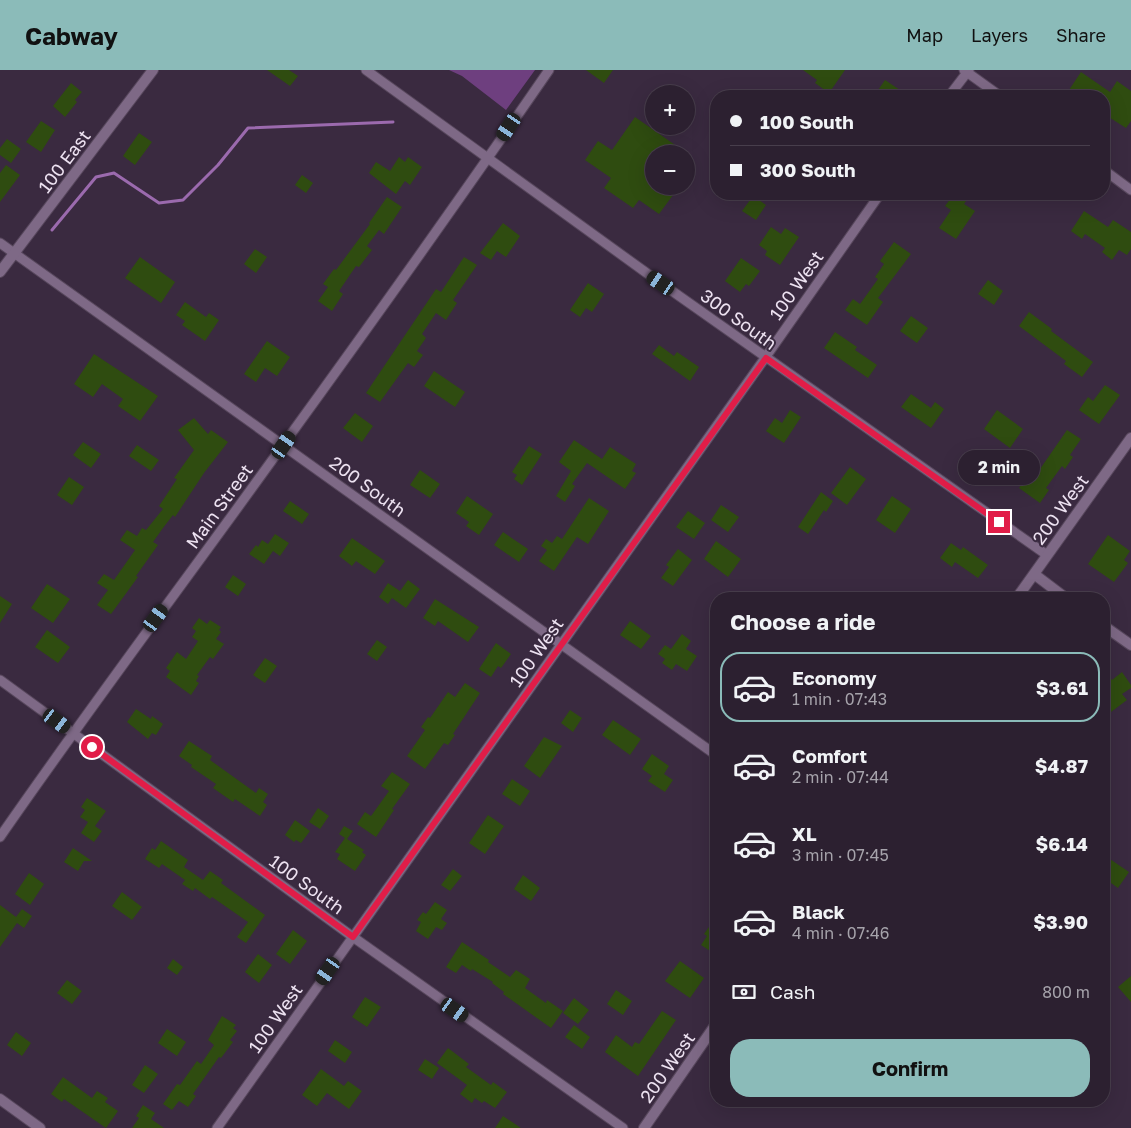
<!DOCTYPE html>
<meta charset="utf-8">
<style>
:root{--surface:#2c2030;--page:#342838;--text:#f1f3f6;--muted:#a6a3ab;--line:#483e4c;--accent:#8bbbb9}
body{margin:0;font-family:"Golos Text",sans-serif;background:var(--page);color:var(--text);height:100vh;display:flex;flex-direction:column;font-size:19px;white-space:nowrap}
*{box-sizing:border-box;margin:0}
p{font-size:16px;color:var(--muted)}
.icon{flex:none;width:28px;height:28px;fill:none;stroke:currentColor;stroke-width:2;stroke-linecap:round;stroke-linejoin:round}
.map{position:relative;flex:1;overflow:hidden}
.drawer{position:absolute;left:710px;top:522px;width:400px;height:515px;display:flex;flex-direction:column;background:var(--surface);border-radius:20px;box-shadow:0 5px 20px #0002,0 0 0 1px var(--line)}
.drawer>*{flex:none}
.guide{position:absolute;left:710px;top:20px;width:400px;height:110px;border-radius:20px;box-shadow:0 5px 20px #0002,0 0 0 1px var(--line);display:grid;align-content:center;height:110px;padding:0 20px;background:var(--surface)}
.tools{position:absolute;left:645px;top:15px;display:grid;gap:10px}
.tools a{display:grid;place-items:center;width:50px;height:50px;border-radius:50%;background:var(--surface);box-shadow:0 5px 20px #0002,0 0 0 1px var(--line);font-size:25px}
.end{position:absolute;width:22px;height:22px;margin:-11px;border:6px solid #e11d48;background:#fff;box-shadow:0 0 0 2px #fff}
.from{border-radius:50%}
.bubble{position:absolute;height:35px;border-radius:18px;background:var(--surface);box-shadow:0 5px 20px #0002,0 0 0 1px var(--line);font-size:16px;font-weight:700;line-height:35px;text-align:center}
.car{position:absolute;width:15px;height:30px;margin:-15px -8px;border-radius:6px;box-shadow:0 0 4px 1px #0007;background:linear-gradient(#222 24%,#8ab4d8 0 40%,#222 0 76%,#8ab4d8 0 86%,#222 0)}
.guide b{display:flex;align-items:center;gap:18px;height:48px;font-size:19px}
.guide b+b{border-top:1px solid var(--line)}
.guide i{width:12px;height:12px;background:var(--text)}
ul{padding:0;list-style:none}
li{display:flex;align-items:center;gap:15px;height:70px;margin:0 10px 8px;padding:0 10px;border:2px solid transparent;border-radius:20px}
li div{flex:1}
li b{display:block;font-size:19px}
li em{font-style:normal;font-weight:700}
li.selected{border-color:var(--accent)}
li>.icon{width:45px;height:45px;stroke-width:1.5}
h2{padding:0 20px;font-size:22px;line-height:60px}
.pay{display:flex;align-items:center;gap:12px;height:55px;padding:0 20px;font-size:19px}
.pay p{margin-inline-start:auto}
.cta{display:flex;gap:10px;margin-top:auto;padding:10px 20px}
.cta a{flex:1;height:58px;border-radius:20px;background:var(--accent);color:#111;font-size:20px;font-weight:700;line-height:58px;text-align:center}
header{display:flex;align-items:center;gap:30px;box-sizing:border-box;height:70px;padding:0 25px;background:var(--accent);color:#111}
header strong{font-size:24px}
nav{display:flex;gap:28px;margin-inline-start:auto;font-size:18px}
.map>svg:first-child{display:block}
</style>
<header>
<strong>Cabway</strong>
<nav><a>Map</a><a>Layers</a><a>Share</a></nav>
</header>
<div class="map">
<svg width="1131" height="1058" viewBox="0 0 1131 1058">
<rect width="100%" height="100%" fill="#3a2a40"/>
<path fill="#6e3f7f" d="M449 0H535L506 40 462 6Z"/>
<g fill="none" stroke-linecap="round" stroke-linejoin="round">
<path stroke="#9b6aae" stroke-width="3" d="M52 160 96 107 114 103 159 133 183 130 218 95 248 58 393 52"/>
</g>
<path fill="#2f4c10" d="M267 0H289L298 6 290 16Z
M586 0H613L604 13Z
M803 0H845L829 23 815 13 817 10Z
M1081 2 1110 22 1117 11 1131 21V51L1126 58 1104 44V26H1065Z
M885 10 909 26H881L876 23Z
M71 13 82 22 75 30 77 32 65 47 53 36Z
M635 47 688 84H654V116H669L676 121 659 144 639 130 633 138 604 118 611 108 585 90 598 71 612 80Z
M41 51 55 60 41 82 26 72Z
M139 63 152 72 135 95 123 86Z
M7 69 21 79 11 93 0 85V78Z
M399 87 405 92 408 87 422 97 410 115 405 111 396 124 369 103 376 92 390 101Z
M6 95 20 105 0 132V103Z
M302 105 313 113 306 123 295 115Z
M954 124 966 131 964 134 975 141 956 169 939 158 951 140 945 136Z
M753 126 766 135 756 150 742 141Z
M387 127 402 137 384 164 379 160 367 176 372 180 359 197 356 196 339 221 343 224 332 241 318 231 328 217 323 214 334 199 336 200 370 154 369 153Z
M1084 141 1108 157 1113 150 1131 162V179L1127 185 1119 180 1112 190 1102 182 1105 178 1085 164 1082 169 1071 161Z
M503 153 520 166 506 187 497 181 491 190 480 183Z
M771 157 781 164 785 158 799 167 780 195 765 185 767 181 759 175Z
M894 172 911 184 878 228 883 232 867 255 845 240 853 229 860 234 878 209 875 207 884 194 880 191Z
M255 179 267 187 256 203 244 194Z
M140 187 175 212 161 233 125 208Z
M464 187 477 195 453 230 457 233 446 250 436 243 422 264 426 268 417 281 423 285 414 297 408 293 380 332 366 323 436 219 441 222Z
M741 188 760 201 749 216 746 214 740 222 725 211Z
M988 210 1003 221 994 235 978 224Z
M588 213 604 224 592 242 586 238 580 247 570 240Z
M185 232 206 247 209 243 219 250 205 271 182 255 185 251 176 245Z
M1029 242 1052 259 1051 261 1093 292 1082 307 1064 294 1066 291 1019 256Z
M911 246 928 258 917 273 900 261Z
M835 262 857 277 855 280 877 295 868 308 824 278Z
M267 271 290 287 277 306 265 298 256 312 244 304Z
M659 275 674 286 677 282 699 297 690 311 652 284Z
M94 284 158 326 140 351 118 336 123 329 102 314 93 327 74 314Z
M434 301 465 322 455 337 424 316Z
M1105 315 1120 325 1099 354 1079 340 1088 327 1093 331Z
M911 324 931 338 935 332 944 339 931 358 901 337Z
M790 340 801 347 784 373 766 361 775 348 782 353Z
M997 340 1023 359 1010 378 984 359Z
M355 343 373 356 362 372 343 358Z
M194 348 208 364 211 360 228 372 204 403 175 447 173 445 163 458 153 472 158 475 136 506 138 507 111 544 97 535 108 520 97 513 104 504 114 510 135 480 120 470 127 460 137 466 142 458 146 460 163 439 159 436 177 409 174 408 194 380 178 360Z
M1067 360 1081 369 1070 385 1073 387 1065 399 1062 396 1046 418 1049 420 1040 433 1019 418 1035 396 1040 399Z
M574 370 602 389 610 377 636 394 632 401 636 403 625 419 587 393 572 414 575 416 565 432 556 426 571 401 559 392Z
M83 372 101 384 91 398 73 385Z
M137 375 159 390 151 401 129 386Z
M529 376 542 384 522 415 514 409 517 405 512 402Z
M850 397 866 409 847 435 831 423Z
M420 400 440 414 430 428 410 415Z
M69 407 84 417 72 435 57 425Z
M821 422 833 431 826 442 824 440 808 464 798 457Z
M467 426 493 444 479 465 466 456 469 452 456 443Z
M892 426 911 439 895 463 876 450Z
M589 428 609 441 588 474 577 467 554 501 539 491 547 480 541 476 546 469 552 473 557 466 562 469Z
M290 431 309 444 302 454 283 441Z
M721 435 739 447 728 462 711 450Z
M688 441 705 453 694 469 676 457Z
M503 462 528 479 519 492 494 475Z
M275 464 289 473 280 486 273 481 264 494 249 484 256 475 258 477 262 470 268 474Z
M1108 465 1130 481 1124 490 1128 493 1114 512 1088 494Z
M352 468 385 491 375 504 356 491 352 496 339 486Z
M716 471 741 489 728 507 704 489Z
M951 473 961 480 963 477 988 495 978 508 955 492 952 497 940 488Z
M678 479 692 490 673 516 661 508 669 497 666 495Z
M233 505 246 514 238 526 225 517Z
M408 510 420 519 406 538 392 528 388 534 379 527 388 513 400 521Z
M47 514 70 529 53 553 31 538Z
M0 526 12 534 0 553Z
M435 529 479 557 468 572 438 551 435 556 423 548Z
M199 548 207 554 210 550 221 557 219 560 221 562 216 569 224 574 213 589 210 587 197 605 199 606 196 611 199 613 191 625 166 607 170 601 166 598 177 582 186 589 198 571 192 567 196 561 192 558Z
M630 551 651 566 641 579 620 565Z
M47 560 70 577 58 593 35 577Z
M682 564 691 571 686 579 697 586 687 601 676 594 672 600 662 593 665 589 658 584 665 575 671 579Z
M377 570 387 577 377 591 367 584Z
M496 573 511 584 501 598 498 596 491 607 479 599Z
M265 588 277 596 265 613 253 605Z
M1104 599 1112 610 1122 602 1131 615V618L1122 624 1127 630 1111 642 1104 633Z
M465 613 480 623 453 664 455 665 448 675 444 673 425 699 407 686 425 660 421 657 428 647 430 648 448 622 455 627Z
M136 639 151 649 152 646 163 654 156 665 152 663 148 669 127 652Z
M570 640 582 648 573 662 561 653Z
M613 650 641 669 630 685 602 665Z
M544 667 562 676 540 708 524 696Z
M189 671 212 686 210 690 256 723 259 718 268 724 263 732 267 735 260 746 235 729 233 732 213 718 216 714 191 697 192 695 179 686Z
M652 684 669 696 664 704 673 710 665 722 648 711 652 706 642 699Z
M392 702 410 714 392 739 394 740 376 767 357 754 365 742 371 746 389 721 381 716Z
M512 709 530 721 520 736 502 724Z
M87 728 106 741 95 756 102 761 94 772 81 763 88 752 80 747 85 740 81 737Z
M318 738 329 746 320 759 309 752Z
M488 745 504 756 485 784 469 773Z
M295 750 310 761 301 773 296 770 294 772 285 765Z
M344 756 353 761 347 769 364 780 362 782 366 785 355 801 337 789 340 784 335 782 345 768 339 764Z
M161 771 188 790 184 797 203 810 210 801 223 810 221 813 265 845 246 873 237 867 248 852 212 827 210 829 195 818 193 821 182 814 185 810 162 794 159 798 145 789 152 778 155 780Z
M73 778 92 791H84L78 801 64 792Z
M1104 785 1129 802 1118 818 1104 808Z
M453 799 462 806 450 821 441 815Z
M29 803 44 814 30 835 15 824Z
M523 805 540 818 531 831 514 819Z
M122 822 142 837 132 850 112 836Z
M435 832 447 840 441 849 447 853 442 860 436 857 428 869 416 861 421 852 417 850 423 842 426 844Z
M0 835 16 847 22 839 32 846 24 858 17 853 0 877Z
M716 847V885L701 875 707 866 704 864Z
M293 860 307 871 290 894 276 884Z
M462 872 489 890 488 892 510 907 516 900 530 909 525 918 546 933 547 930 563 941 551 958 503 924 504 922 492 913 493 912 472 899 471 901 462 895 456 903 446 897Z
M258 884 272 895 259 913 245 902Z
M173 889 183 897 177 905 167 898Z
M680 891 704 908 690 928 665 911Z
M1131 906V932L1118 917Z
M67 910 82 921 72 934 57 923Z
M616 920 632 931 623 945 607 934Z
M365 927 381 937 367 957 352 947Z
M574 928 589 940 578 954 563 943Z
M662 941 676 950 638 1006 605 982 616 965 632 977 635 972 639 974Z
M222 946 236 955 233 958 237 961 230 970 233 972 221 988 219 987 193 1024 196 1026 188 1037 179 1031 172 1040 163 1034 177 1014 180 1015 197 991 201 994 214 975 208 970Z
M574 955 590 967 582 979 565 967Z
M167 959 186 972 177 986 158 973Z
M16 962 31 973 22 986 7 975Z
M335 970 352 982 345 993 328 981Z
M448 978 469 994 466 997 491 1015 493 1012 507 1022 495 1038 484 1031 482 1033 475 1028 472 1033 460 1024 467 1015 437 993Z
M425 989 439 998 432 1009 418 1000Z
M145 995 158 1004 144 1023 132 1015Z
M321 999 344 1016 348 1011 362 1021 349 1039 327 1023 317 1036 302 1025Z
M63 1007 92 1028 97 1021 108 1028 105 1032 118 1041 106 1058 64 1029 62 1032 51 1024Z
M143 1035 155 1043 151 1049 164 1058H132L139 1048 136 1046Z
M503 1046 521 1058H495Z"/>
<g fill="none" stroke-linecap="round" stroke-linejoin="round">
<g stroke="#57475c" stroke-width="11">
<path id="minor" d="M366 0 648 204 1047 485
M964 0 1000 26
M949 26 969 0
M1104 100 1131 120
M0 173 716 685
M0 610 353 867 623 1058
M0 767C92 634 189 506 283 375 373 251 462 126 549 0
M217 1058 765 288 880 124"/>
</g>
<g stroke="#57475c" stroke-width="12">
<path id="tertiary" d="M0 202 153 0
M1034 504 1067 529
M1016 529 1131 368
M1104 556 1131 575
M0 1029 40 1058
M644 1058 716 954"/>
</g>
<use href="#minor" stroke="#7e6986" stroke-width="9"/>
<use href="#tertiary" stroke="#7e6986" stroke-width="10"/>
</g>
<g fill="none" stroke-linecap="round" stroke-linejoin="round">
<path stroke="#e11d48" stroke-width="6" d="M92 677 353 867 766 288 999 452"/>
</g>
<g text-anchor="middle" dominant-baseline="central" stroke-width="4" stroke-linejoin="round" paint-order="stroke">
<g font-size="18" fill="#ede2f1" stroke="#3a2a40">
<text transform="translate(64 91) rotate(-53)">100 East</text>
<text transform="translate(796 215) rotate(-55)">100 West</text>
<text transform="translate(739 249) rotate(36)">300 South</text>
<text transform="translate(368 416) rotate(36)">200 South</text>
<text transform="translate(219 436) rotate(-54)">Main Street</text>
<text transform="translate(1060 439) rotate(-54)">200 West</text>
<text transform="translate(536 582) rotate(-55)">100 West</text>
<text transform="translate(307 814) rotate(36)">100 South</text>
<text transform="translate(275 948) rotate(-55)">100 West</text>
<text transform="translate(667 997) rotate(-55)">200 West</text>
</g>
</g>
</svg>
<div class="tools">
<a>+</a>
<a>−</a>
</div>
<i class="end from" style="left:92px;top:677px"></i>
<i class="end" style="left:999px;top:452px"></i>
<div class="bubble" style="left:958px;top:380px;width:82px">2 min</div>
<i class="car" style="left:509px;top:57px;rotate:214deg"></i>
<i class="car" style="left:661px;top:213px;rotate:304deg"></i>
<i class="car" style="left:284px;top:375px;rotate:35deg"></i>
<i class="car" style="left:156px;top:548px;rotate:36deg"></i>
<i class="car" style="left:57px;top:651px;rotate:126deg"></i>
<i class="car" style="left:328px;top:901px;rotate:215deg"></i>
<i class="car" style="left:455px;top:940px;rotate:125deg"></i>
<div class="guide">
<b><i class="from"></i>100 South</b>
<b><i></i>300 South</b>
</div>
<section class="drawer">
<h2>Choose a ride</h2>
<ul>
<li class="selected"><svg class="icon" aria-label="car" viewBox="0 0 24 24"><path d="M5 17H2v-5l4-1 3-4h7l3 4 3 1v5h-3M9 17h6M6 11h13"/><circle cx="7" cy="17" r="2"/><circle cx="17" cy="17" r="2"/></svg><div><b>Economy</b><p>1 min · 07:43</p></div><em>$3.61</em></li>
<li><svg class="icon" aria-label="car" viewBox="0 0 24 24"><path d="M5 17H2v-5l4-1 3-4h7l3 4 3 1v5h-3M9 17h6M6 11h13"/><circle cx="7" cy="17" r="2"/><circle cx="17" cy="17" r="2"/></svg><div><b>Comfort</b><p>2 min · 07:44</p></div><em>$4.87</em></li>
<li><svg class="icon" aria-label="car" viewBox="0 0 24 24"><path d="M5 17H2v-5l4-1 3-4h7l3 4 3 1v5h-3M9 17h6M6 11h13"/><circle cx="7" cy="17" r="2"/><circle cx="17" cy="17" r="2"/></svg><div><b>XL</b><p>3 min · 07:45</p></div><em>$6.14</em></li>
<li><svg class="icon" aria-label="car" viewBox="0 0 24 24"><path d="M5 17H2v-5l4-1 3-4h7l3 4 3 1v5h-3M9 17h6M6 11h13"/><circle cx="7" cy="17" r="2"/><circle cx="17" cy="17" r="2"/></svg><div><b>Black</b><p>4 min · 07:46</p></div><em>$3.90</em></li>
</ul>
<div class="pay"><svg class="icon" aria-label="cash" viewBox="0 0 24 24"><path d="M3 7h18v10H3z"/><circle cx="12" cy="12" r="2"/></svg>Cash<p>800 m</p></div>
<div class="cta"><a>Confirm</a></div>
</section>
</div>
